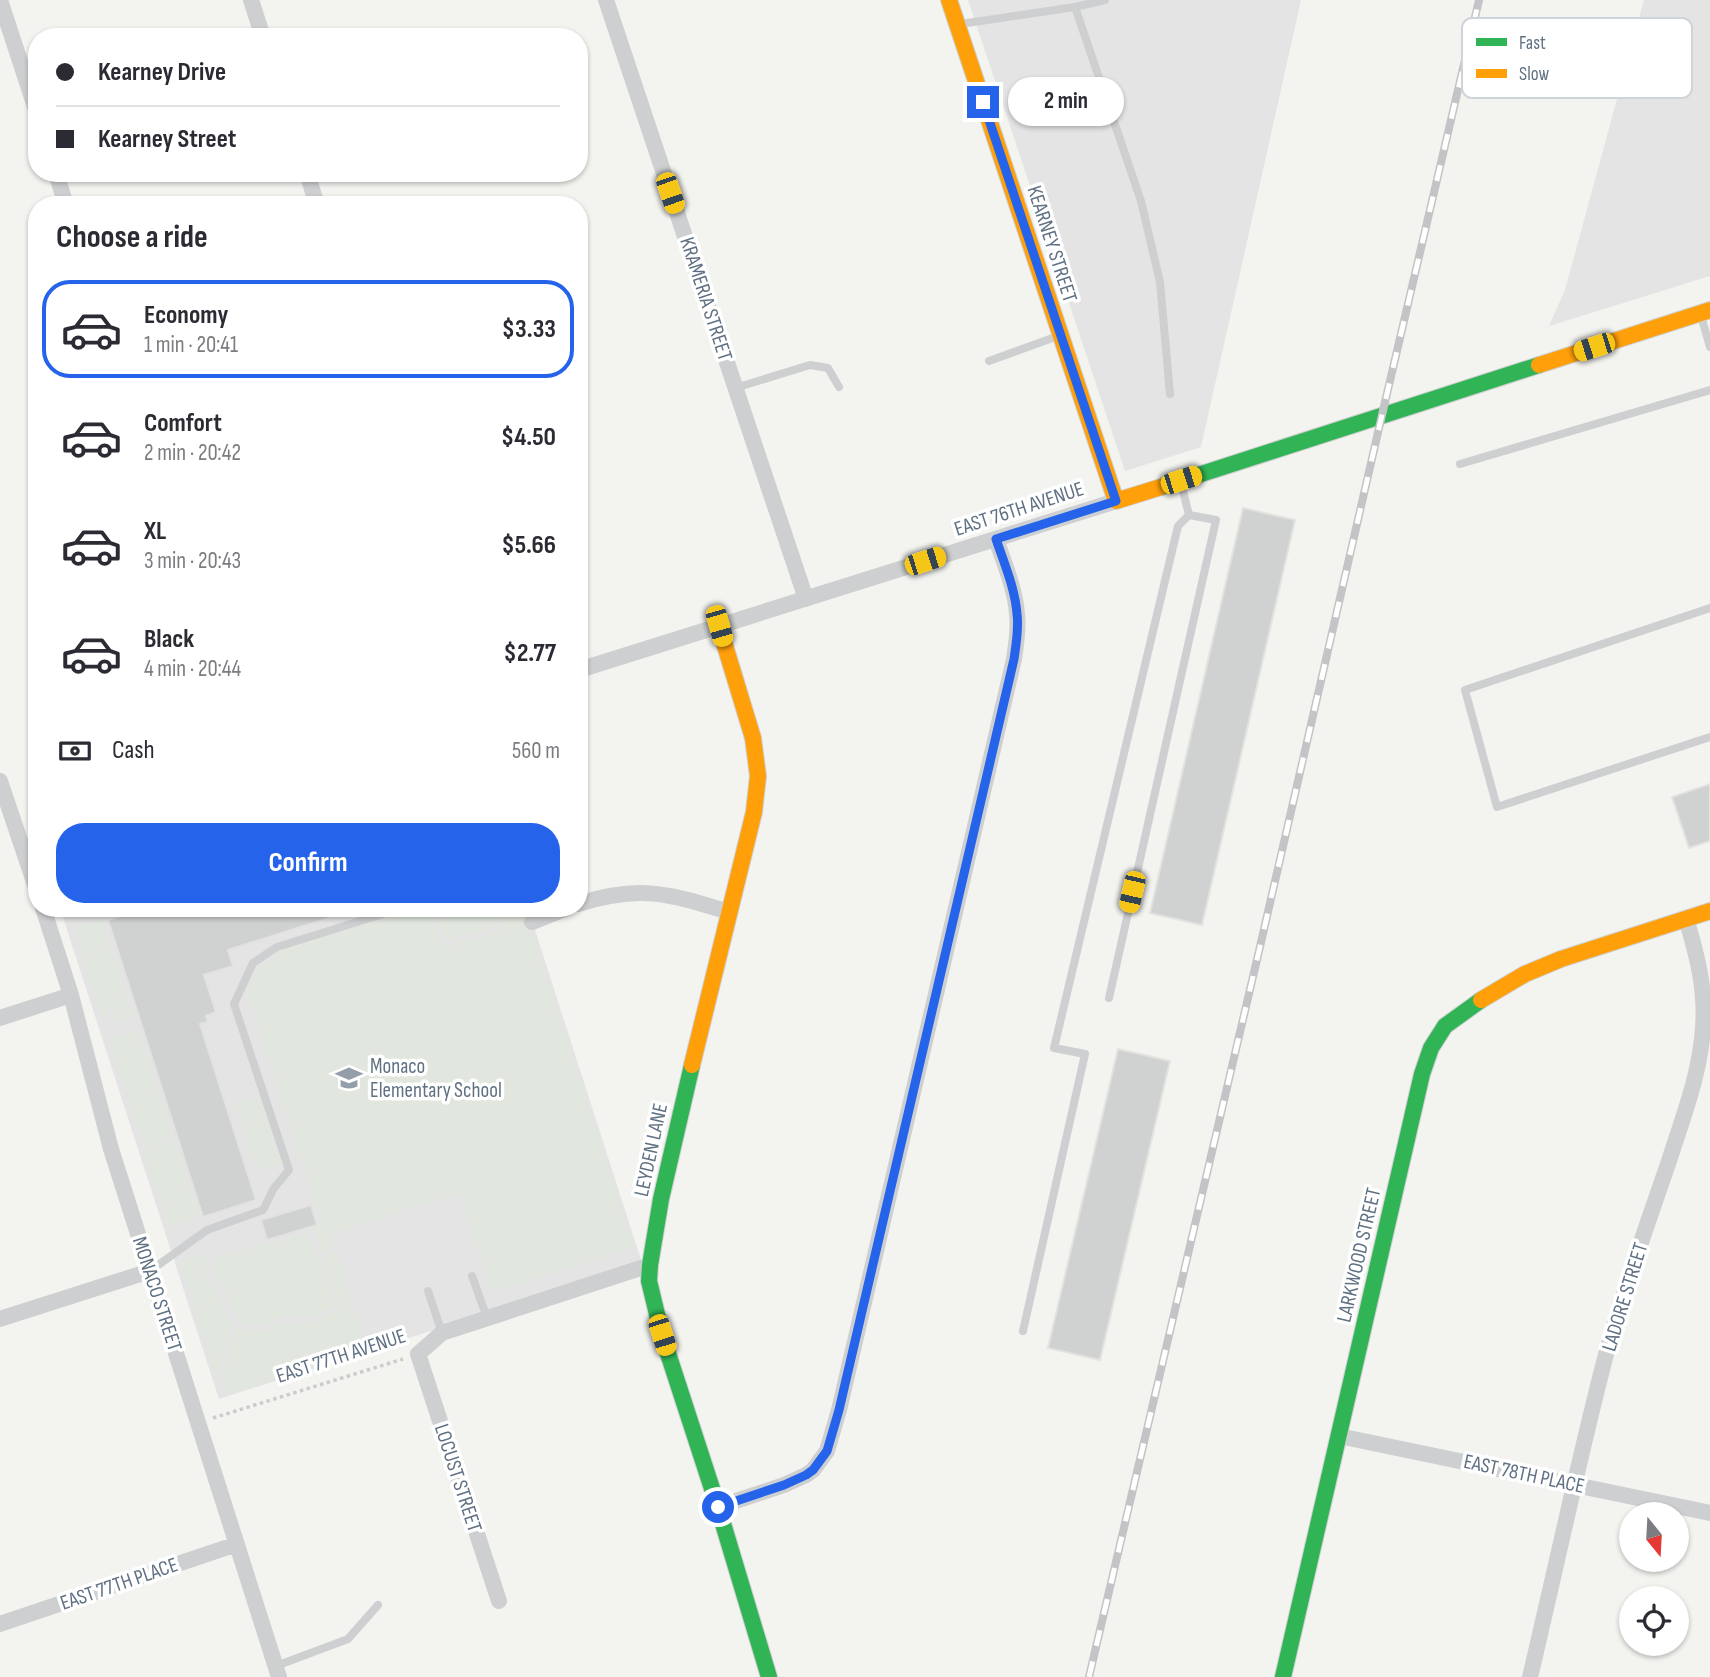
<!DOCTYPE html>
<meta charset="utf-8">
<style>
:root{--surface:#fff;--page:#f7f7f7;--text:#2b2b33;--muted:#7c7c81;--line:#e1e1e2;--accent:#2563eb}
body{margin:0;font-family:"Sofia Sans Condensed",sans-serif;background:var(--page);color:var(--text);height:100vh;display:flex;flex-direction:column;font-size:26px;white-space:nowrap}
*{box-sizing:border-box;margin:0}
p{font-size:23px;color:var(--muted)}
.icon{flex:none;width:38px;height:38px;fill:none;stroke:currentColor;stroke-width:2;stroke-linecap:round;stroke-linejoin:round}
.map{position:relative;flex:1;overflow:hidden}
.drawer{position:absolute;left:28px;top:196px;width:560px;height:721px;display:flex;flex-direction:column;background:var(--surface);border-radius:28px;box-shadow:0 2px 5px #0004}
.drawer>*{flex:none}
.top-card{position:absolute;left:28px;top:28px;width:560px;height:154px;border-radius:28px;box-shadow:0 2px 5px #0004;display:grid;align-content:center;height:154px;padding:0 28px;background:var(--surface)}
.needle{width:46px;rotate:162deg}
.controls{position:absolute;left:1619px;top:1502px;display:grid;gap:14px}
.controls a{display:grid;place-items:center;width:70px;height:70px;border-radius:50%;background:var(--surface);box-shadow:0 2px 5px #0004;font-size:35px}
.end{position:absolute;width:32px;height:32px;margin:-16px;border:9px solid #2563eb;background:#fff;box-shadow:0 0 0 4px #fff}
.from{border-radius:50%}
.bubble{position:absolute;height:49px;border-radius:24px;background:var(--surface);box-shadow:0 2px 5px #0004;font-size:23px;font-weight:700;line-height:49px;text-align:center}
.car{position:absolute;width:21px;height:42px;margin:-21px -10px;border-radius:9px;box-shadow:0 0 5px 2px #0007;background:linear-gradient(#f5c518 24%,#345 0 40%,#f5c518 0 76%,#345 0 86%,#f5c518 0)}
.top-card b{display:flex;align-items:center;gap:24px;height:66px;font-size:26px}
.top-card b+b{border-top:2px solid var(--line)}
.top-card i{width:18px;height:18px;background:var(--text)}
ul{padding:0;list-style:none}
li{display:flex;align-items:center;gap:21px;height:98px;margin:0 14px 10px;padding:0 14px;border:4px solid transparent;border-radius:28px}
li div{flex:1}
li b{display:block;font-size:26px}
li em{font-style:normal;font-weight:700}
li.selected{border-color:var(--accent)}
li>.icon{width:63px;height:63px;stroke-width:1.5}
h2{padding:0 28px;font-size:32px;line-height:84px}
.pay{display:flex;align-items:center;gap:18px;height:77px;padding:0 28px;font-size:26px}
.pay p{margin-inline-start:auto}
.cta{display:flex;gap:14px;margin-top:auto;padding:14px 28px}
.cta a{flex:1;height:80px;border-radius:28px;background:var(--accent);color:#fff;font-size:28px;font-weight:700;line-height:80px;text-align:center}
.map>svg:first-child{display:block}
</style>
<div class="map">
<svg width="1710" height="1677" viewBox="0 0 1710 1677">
<rect width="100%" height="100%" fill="#f3f3f0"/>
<path fill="#e3e4e3" d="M968 0H1301L1201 447 1125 471Z
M1644 0H1710V276L1549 326 1565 290Z
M60 908H528L642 1263 219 1399Z"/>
<path fill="#e1e6de" d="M67 908H120L73 924Z
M426 908H430L440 941 443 945 449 946 498 932 502 926 497 908H524L634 1247 494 1292 458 1193 331 1234 334 1246 321 1251 314 1228 322 1224 248 994 257 969 288 947Z
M436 908H493L498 924 496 926 448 940 445 939Z
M101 919 133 1018 119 1022 114 1010 108 1011 105 1014 107 1018 102 1020 74 929Z
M138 1030 173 1138 144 1148 109 1039Z
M260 1097 281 1163 257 1171 236 1105Z
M174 1141 200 1217 169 1227 143 1151Z
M309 1232 317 1258H321L335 1304 333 1307 325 1310 318 1315H285L262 1324 241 1322 233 1311 226 1293 214 1278V1259Z
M336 1251 364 1345 358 1352 227 1395 222 1380 236 1327C244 1330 255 1332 264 1331 270 1330 275 1326 280 1325 288 1323 284 1325 291 1325 309 1324 325 1319 339 1308L324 1255Z
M205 1253 207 1257 209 1259 205 1272 206 1279 218 1294 231 1321 218 1384 180 1262Z"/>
<path fill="#d0d1d1" stroke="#e2e2e0" stroke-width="2" d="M1243 508 1295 520 1202 925 1150 913Z
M1710 784V841L1689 848 1672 797Z
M145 908H348V912L228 950 233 966 204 975 216 1012 206 1016 208 1022 200 1024 256 1200 203 1217 108 920Z
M1118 1049 1170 1061 1100 1360 1048 1348Z
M311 1205 317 1225 267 1240 261 1220Z"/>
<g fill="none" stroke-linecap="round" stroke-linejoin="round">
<g stroke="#ced0d0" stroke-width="18">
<path id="fast" d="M1161 487 1539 365
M692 1065 661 1199 650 1265 649 1281 662 1335 718 1507 769 1677
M1283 1677 1422 1074 1431 1048 1445 1026 1481 1000"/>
</g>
<g stroke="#ced0d0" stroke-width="18">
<path id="slow" d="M949 0 1116 501 1161 487
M1539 365 1710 310
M1481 1000 1525 974 1561 959 1710 911
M692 1065 754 812 758 776 753 738 719 626"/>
</g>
<path stroke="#ccc" stroke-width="3.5" stroke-dasharray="3.5 3.5" stroke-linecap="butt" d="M213 1418 403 1359"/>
<path stroke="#cecfd0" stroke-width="8" d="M1075 7 1141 201 1160 282 1170 394
M960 24 1075 7 1105 0
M1701 316 1710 347
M989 361 1058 336
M735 388 810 365 828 368 839 387
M1460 464 1710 390
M579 563H581
M1710 608 1465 690 1497 807 1710 737
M1109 998 1216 520 1189 515 1181 483
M150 1271 207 1230 263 1210 274 1188 289 1170 234 1004 253 963 277 947 402 908
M472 1276 487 1318
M428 1291 442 1333
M1023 1331 1085 1054 1054 1048 1178 526 1189 515
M276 1666 348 1639 378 1605"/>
<path stroke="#cecfd0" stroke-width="16" d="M0 0 37 113
M251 0 263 37
M606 0 806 599
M56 173 66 205
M307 173 317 205
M579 670 1116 501
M0 781 37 891
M579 904C640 884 670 894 729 912
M43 908 71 995 111 1149 279 1677
M532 922 567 908
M0 1018 71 995
M0 1319 150 1271
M1339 1436 1710 1513
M718 1507 784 1485 806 1475 813 1470 827 1451 839 1410 1014 659C1016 645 1019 629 1017 614 1015 588 1004 563 996 539
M499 1601 418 1354 442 1333 650 1265
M0 1624 237 1544
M1530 1677C1555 1572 1577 1467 1604 1362 1622 1294 1646 1228 1669 1161 1683 1117 1700 1074 1703 1028 1706 990 1697 954 1686 919"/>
<use href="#fast" stroke="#30b455" stroke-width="16"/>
<use href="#slow" stroke="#ff9f0a" stroke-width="16"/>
<g stroke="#c3c4c5" stroke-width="8">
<path id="rail" d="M1089 1677 1259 951 1382 415 1479 0"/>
</g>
<use href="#rail" stroke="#fff" stroke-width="5" stroke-dasharray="16" stroke-linecap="butt"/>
</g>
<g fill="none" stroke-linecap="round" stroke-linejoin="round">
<path stroke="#2563eb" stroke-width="9" d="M718 1507 784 1485 806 1475 813 1470 827 1451 839 1410 1014 659C1016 645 1019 629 1017 614 1015 588 1004 563 996 539L1116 501 983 102"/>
</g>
<defs>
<g id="school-bare" transform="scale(2.1)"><path d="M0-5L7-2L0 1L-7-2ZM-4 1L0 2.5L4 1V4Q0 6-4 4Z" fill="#939ea9" stroke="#fff" stroke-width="2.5" paint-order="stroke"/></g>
</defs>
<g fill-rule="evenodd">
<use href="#school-bare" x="349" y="1078"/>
</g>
<g text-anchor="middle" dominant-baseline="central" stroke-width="7" stroke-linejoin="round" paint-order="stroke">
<g font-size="21" fill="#607183" stroke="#fff">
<text transform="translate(1052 244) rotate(72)">KEARNEY STREET</text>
<text transform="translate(706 299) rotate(72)">KRAMERIA STREET</text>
<text transform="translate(1019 509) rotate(-18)">EAST 76TH AVENUE</text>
<text transform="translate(651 1150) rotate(-78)">LEYDEN LANE</text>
<text transform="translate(1359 1255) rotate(-77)">LARKWOOD STREET</text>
<text transform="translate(157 1294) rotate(72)">MONACO STREET</text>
<text transform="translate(1625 1297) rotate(-73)">LADORE STREET</text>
<text transform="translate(341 1356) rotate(-18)">EAST 77TH AVENUE</text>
<text transform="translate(1524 1474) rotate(12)">EAST 78TH PLACE</text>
<text transform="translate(458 1478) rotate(72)">LOCUST STREET</text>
<text transform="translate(119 1584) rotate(-19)">EAST 77TH PLACE</text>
</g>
<g font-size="21" fill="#607183" stroke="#fff" text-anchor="start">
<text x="370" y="1066">Monaco<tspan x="370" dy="24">Elementary School</tspan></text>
</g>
</g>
<rect x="1462" y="18" width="230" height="80" rx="10" fill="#fff" stroke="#cfd4da" stroke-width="2"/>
<rect x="1476" y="38" width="31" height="8" fill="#30b455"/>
<rect x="1476" y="69" width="31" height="9" fill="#ff9f0a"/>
<g font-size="19" fill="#607183">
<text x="1519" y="49">Fast</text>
<text x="1519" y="80">Slow</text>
</g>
</svg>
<div class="controls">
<a><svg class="needle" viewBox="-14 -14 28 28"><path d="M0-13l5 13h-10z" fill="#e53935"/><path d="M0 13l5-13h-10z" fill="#7c7c81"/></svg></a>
<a><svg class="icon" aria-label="locate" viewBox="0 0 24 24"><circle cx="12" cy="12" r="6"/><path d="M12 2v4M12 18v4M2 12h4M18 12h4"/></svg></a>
</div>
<i class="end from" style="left:718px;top:1507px"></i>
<i class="end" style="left:983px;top:102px"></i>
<div class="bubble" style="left:1008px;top:77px;width:116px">2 min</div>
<i class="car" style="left:670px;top:193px;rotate:161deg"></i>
<i class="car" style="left:1594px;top:347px;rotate:252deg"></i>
<i class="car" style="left:1181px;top:480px;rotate:72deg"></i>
<i class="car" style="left:925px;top:561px;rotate:72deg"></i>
<i class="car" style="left:719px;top:626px;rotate:164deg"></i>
<i class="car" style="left:1132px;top:892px;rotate:193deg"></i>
<i class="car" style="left:662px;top:1335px;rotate:162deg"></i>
<div class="top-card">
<b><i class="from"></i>Kearney Drive</b>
<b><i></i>Kearney Street</b>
</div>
<section class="drawer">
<h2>Choose a ride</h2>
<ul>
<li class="selected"><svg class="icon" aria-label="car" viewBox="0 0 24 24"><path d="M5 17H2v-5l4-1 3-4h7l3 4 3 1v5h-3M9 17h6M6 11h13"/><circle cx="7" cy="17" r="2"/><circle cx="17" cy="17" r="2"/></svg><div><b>Economy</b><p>1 min · 20:41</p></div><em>$3.33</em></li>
<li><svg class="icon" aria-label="car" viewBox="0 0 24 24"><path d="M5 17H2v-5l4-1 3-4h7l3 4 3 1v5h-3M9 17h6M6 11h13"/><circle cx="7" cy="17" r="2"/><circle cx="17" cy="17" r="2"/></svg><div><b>Comfort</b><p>2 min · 20:42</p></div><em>$4.50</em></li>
<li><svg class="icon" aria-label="car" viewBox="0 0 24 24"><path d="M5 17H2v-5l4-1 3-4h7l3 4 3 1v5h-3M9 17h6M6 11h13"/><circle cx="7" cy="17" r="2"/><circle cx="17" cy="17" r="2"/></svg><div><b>XL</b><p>3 min · 20:43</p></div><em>$5.66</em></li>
<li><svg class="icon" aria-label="car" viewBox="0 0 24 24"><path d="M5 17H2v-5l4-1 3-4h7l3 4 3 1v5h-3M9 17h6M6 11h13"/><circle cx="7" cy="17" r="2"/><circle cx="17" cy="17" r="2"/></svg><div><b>Black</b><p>4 min · 20:44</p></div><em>$2.77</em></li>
</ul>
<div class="pay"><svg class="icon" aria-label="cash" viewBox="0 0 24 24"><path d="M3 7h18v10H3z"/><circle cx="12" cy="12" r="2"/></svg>Cash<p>560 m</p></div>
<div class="cta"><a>Confirm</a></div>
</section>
</div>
